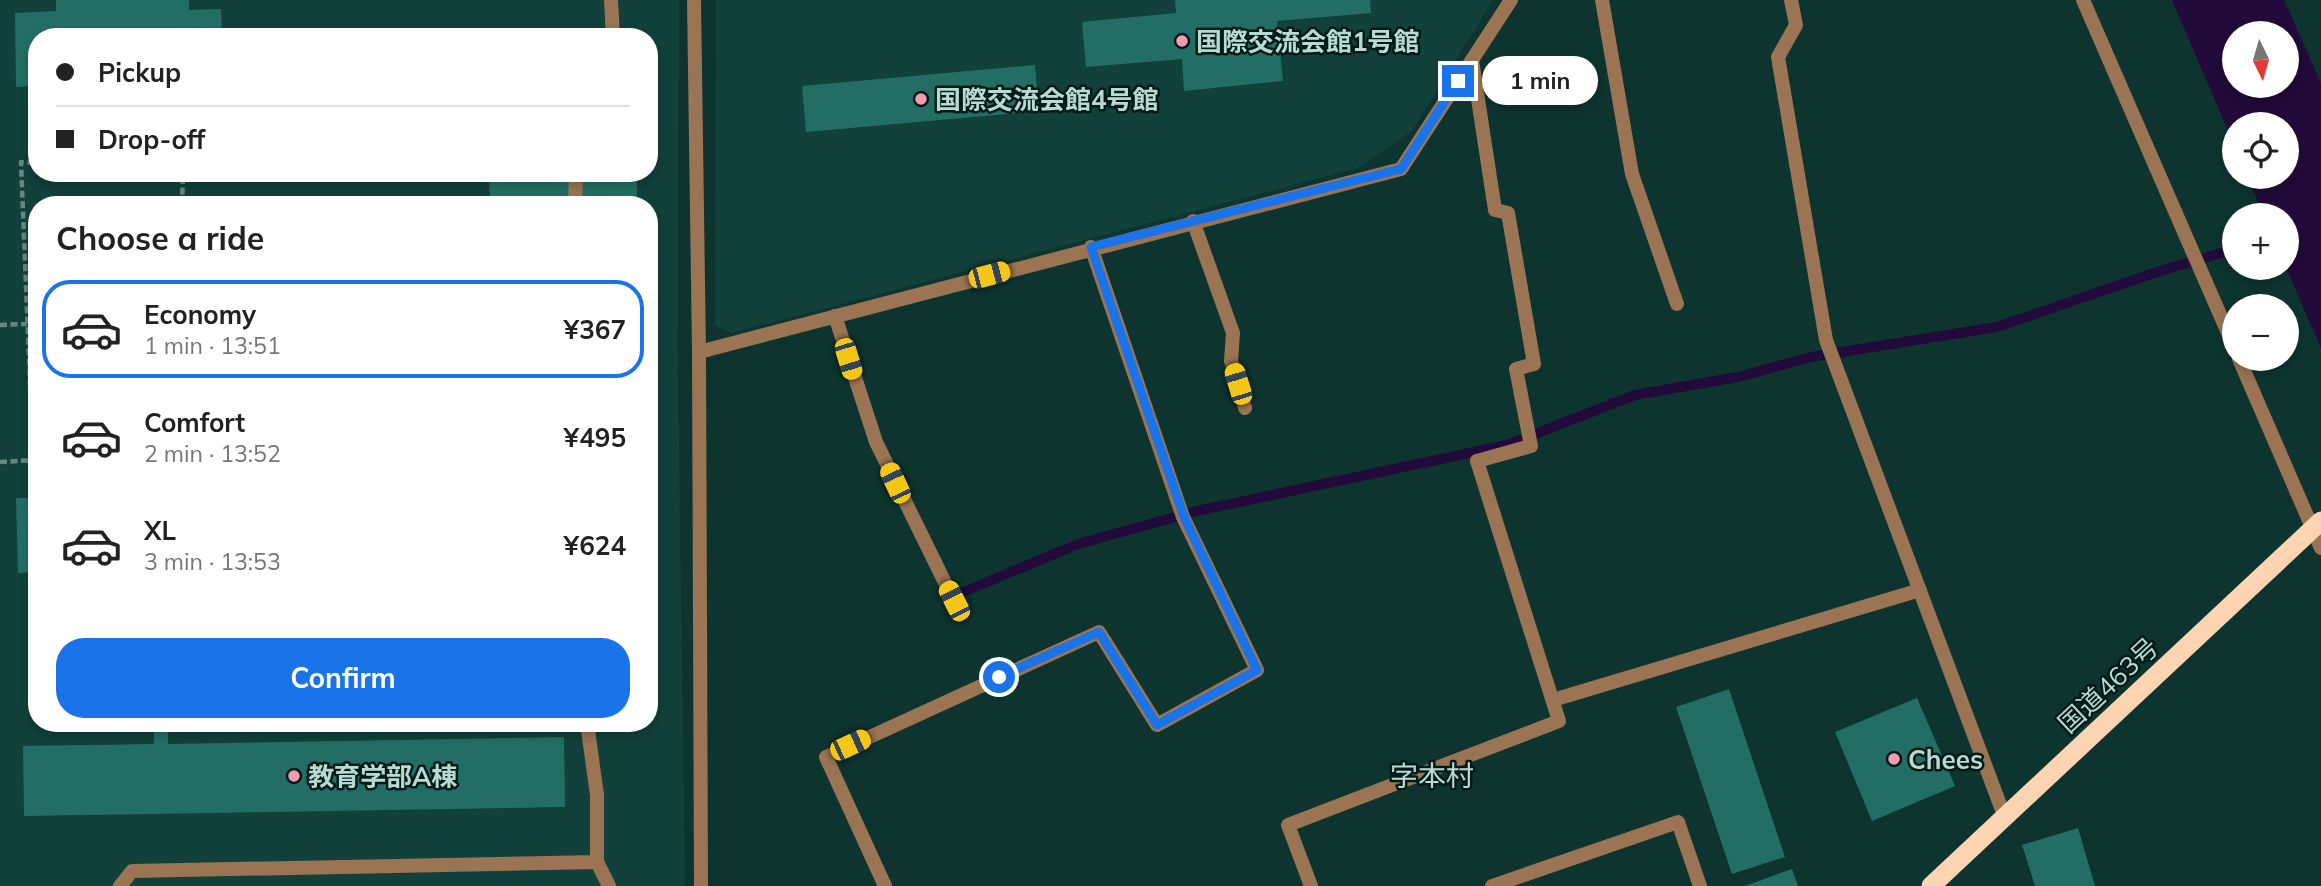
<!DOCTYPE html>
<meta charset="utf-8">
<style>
:root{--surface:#fff;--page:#f6f6f6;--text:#222;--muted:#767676;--line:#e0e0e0;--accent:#1a73e8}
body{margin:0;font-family:Mulish,"Noto Sans JP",sans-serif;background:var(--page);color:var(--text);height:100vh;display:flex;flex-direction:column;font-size:26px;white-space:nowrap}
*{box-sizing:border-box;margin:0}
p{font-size:23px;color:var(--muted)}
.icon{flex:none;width:38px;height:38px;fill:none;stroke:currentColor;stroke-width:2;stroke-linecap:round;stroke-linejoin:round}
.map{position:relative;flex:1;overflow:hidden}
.side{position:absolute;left:28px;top:196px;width:630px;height:536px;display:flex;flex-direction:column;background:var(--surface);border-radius:28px;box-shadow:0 4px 10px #0003}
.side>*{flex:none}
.guide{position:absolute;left:28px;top:28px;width:630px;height:154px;border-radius:28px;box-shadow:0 4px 10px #0003;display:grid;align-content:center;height:154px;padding:0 28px;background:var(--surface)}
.needle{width:46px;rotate:175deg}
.buttons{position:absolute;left:2222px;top:21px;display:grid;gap:14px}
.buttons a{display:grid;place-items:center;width:77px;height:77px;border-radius:50%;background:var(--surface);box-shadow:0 4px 10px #0003;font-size:35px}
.end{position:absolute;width:32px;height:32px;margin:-16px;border:9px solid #1a73e8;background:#fff;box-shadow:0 0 0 4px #fff}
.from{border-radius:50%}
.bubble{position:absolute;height:49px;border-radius:24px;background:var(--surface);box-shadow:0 4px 10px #0003;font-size:23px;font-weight:700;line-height:49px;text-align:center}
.car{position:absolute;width:21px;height:42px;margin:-21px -10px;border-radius:9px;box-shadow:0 0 5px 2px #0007;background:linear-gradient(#f5c518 24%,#345 0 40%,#f5c518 0 76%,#345 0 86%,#f5c518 0)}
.guide b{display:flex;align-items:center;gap:24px;height:66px;font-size:26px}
.guide b+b{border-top:2px solid var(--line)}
.guide i{width:18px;height:18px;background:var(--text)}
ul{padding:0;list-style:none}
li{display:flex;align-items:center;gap:21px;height:98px;margin:0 14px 10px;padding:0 14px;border:4px solid transparent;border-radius:28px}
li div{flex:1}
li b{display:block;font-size:26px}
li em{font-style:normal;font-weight:700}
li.on{border-color:var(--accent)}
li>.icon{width:63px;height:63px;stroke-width:1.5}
h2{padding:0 28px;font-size:32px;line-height:84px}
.action{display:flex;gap:14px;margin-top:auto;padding:14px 28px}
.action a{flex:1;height:80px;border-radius:28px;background:var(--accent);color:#fff;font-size:28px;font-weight:700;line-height:80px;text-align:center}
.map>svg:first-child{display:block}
</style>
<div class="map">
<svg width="2321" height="886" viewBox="0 0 2321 886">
<rect width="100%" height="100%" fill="#0d342f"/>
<path fill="#12403a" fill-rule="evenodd" d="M0 0H679L678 369 685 886H0ZM37 37H649V173H37ZM37 205H649V723H37Z
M716 0H1493L1412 131 1358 168 732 333 715 325Z"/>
<path fill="#220a3a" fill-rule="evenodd" d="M2172 0H2284L2321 83V348L2286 268 2287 215H2264L2247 177H2287V124H2235V147ZM2235 33H2287V86H2235Z"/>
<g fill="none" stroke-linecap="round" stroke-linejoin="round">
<path stroke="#220a3a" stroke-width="10" d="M961 593 1078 544 1197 511 1507 445 1635 395 1738 377 1811 357 1997 327 2157 272 2235 249"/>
</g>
<path fill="#236e64" d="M56 0H189V10L221 9 222 37H37V86L16 87 15 13 56 11Z
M1175 0H1370L1371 13 1277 21 1283 81 1184 91 1182 59 1086 67 1082 22 1176 13Z
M1035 65 1039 111 806 132 802 86Z
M489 173H637V205H490Z
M16 498H37V572L18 573Z
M1729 689 1785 857 1732 874 1676 707Z
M1917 698 1955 786 1872 821 1835 732Z
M154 723H168V744L564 737 565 807 24 816 23 746 154 744Z
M2078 828 2095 886H2035L2022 845Z
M1792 869 1798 886H1745Z"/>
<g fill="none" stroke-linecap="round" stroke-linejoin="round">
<path stroke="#648983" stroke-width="4.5" stroke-dasharray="7 3.5" stroke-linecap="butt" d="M182 205 183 173
M0 325 27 324
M33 460 21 162 37 163
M0 462 37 460"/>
<path stroke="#9a7453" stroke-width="14" d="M611 0 613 37
M1602 0 1632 174 1677 304
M1472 60 1495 210 1508 213 1534 364 1516 369 1531 446 1477 461
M575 205 576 173
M1193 221 1233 333 1231 361 1245 408
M835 316 876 442 954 601
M587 723 597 795V862L609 886
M120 886 132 871 597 862"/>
<path stroke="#9a7453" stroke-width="14" d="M694 0 699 352 701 886
M1791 0 1796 25 1778 57 1826 340 2005 818
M2083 0 2235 349
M699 352 1401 169 1511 0
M2239 359 2321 548
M1553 700 1920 590
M885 886 826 757 1099 632 1157 725 1257 670 1183 517 1091 247
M1311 886 1288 825 1559 721 1477 461
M1492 886 1678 822 1700 886"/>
<path stroke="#fcd4b1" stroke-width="19" d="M1931 886 2321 521"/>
</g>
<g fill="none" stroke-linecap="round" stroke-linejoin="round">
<path stroke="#1a73e8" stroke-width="9" d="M999 677 1099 632 1157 725 1257 670 1184 517 1091 247 1401 169 1458 81"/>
</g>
<g fill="#f19ab1" stroke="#001b17" stroke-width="2.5">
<circle cx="1182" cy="41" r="7"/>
<circle cx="921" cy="99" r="7"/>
<circle cx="1894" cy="759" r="7"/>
<circle cx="294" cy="776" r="7"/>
</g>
<g text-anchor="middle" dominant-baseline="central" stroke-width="5" stroke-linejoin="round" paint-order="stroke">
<g font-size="26" font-weight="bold" fill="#b8dad3" stroke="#001b17" text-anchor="start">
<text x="1196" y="41">国際交流会館1号館</text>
<text x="935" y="99">国際交流会館4号館</text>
<text x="1908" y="759">Chees</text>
<text x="308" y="776">教育学部A棟</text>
</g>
<g font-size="26" fill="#b8dad3" stroke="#001b17">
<text transform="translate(2108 685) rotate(-43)">国道463号</text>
</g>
<g font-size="28" fill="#b8dad3" stroke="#001b17">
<text x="1432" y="775">字本村</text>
</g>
</g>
</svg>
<div class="buttons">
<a><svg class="needle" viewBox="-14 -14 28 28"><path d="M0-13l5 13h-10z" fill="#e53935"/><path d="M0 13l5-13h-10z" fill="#767676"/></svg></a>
<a><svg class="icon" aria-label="locate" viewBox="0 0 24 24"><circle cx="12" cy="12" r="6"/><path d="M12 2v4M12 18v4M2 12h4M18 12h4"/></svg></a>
<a>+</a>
<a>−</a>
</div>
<i class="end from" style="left:999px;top:677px"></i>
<i class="end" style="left:1458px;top:81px"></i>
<div class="bubble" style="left:1482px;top:56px;width:116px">1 min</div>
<i class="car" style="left:989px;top:275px;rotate:75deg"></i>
<i class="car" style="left:848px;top:359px;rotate:163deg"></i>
<i class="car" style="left:1238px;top:384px;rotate:343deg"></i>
<i class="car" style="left:895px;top:483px;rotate:335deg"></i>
<i class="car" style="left:954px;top:601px;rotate:333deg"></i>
<i class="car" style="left:850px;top:745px;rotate:65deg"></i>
<div class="guide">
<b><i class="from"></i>Pickup</b>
<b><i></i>Drop-off</b>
</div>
<section class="side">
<h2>Choose a ride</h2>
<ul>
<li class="on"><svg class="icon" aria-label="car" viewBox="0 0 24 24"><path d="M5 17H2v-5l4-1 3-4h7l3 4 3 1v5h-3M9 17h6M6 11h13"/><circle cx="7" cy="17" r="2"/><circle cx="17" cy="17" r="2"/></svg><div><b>Economy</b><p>1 min · 13:51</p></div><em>¥367</em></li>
<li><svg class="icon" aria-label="car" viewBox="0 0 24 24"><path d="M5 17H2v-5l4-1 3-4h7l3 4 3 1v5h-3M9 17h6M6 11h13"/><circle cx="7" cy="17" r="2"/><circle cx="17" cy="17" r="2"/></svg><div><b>Comfort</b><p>2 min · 13:52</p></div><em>¥495</em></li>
<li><svg class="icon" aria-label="car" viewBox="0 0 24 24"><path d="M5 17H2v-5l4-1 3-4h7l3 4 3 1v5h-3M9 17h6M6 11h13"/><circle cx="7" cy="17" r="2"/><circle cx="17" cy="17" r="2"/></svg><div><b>XL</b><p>3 min · 13:53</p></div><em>¥624</em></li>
</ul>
<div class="action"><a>Confirm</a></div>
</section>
</div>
